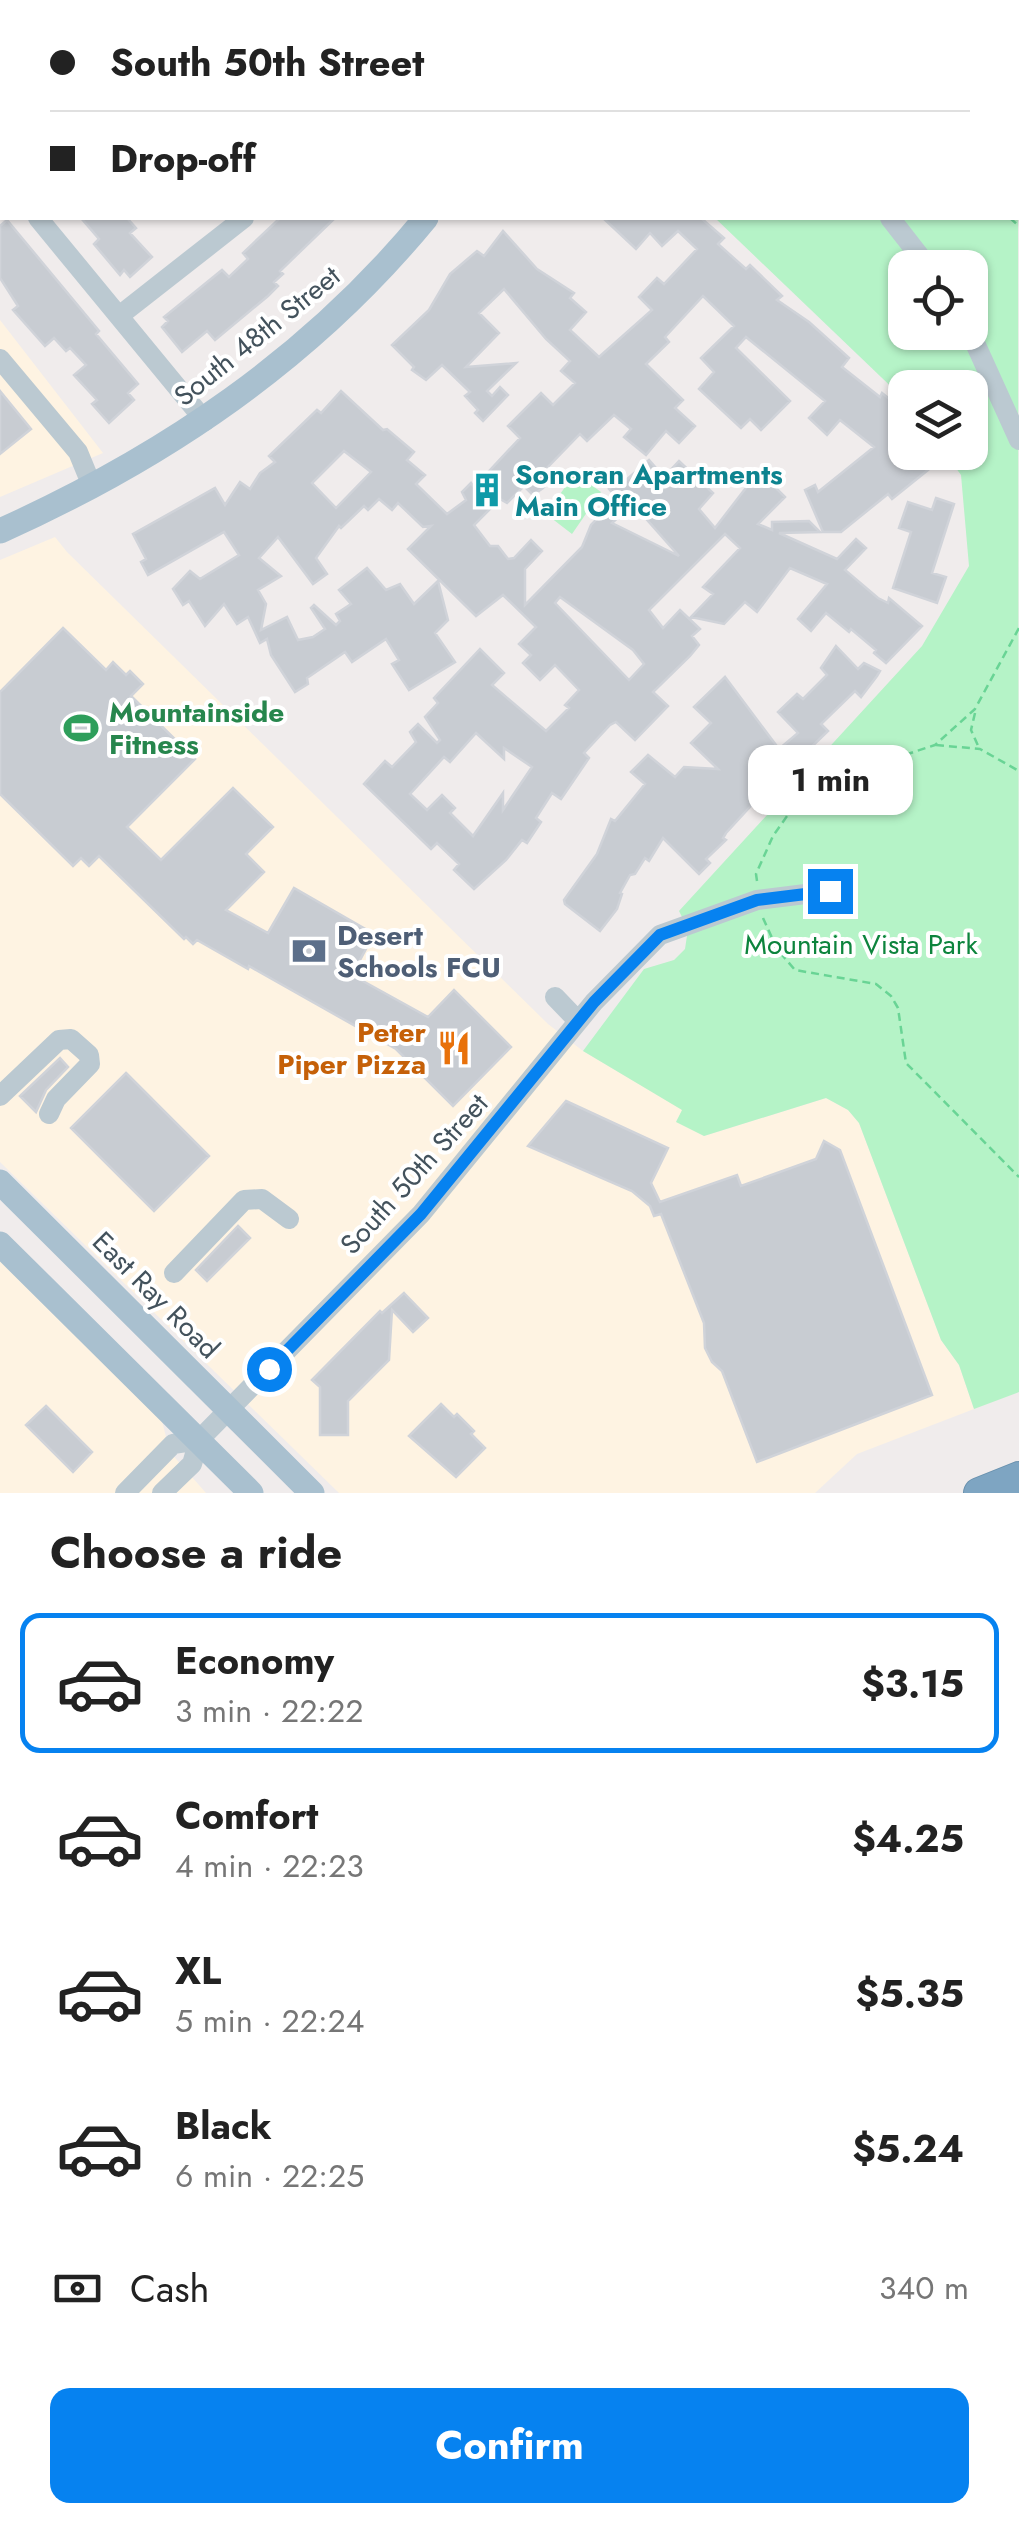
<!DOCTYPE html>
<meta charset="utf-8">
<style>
:root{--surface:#fff;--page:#f2f2f2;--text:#222;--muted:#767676;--line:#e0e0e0;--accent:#0682f0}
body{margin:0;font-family:Jost,sans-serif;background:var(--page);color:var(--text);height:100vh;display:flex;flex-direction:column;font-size:38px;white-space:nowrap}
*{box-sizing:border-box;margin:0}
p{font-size:32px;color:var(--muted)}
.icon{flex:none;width:55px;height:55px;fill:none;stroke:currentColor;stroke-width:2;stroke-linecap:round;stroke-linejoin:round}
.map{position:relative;height:1493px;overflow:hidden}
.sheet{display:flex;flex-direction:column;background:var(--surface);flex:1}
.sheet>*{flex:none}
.hud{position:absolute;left:0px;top:0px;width:1020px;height:220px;box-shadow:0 2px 8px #0004;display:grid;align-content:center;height:220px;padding:0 50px;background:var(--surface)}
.fabs{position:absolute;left:888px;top:250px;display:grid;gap:20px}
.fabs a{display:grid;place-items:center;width:100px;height:100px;border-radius:20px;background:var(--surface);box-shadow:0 2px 8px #0004;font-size:50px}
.end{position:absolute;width:45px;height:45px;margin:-22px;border:12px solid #0682f0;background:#fff;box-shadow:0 0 0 5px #fff}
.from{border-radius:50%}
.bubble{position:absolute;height:70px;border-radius:20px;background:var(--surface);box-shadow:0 2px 8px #0004;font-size:32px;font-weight:700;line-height:70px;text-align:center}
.hud b{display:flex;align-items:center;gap:35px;height:95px;font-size:38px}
.hud b+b{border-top:2px solid var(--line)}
.hud i{width:25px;height:25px;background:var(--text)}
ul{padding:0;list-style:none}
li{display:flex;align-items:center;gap:30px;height:140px;margin:0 20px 15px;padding:0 30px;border:5px solid transparent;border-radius:20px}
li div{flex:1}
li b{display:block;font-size:38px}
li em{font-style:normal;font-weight:700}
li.active{border-color:var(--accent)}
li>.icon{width:90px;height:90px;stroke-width:1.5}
h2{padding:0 50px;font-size:45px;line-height:120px}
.pay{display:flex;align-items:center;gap:25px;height:110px;padding:0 50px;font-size:38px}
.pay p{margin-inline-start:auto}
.button{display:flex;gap:20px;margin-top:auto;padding:20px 50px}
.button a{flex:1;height:115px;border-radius:20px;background:var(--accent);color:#fff;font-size:40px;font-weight:700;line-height:115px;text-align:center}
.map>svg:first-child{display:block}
</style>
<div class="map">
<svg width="1019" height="1493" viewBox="0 0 1019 1493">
<rect width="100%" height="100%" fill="#f0ecec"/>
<path fill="#fef3e2" d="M0 320 103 453 0 497Z
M55 537 67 552 548 1024 583 1051 683 1110 676 1121 704 1136 826 1098 848 1110 859 1123 941 1340 959 1365 974 1409 857 1454 815 1493H339L0 1162V560Z
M0 1261 162 1421 166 1437 162 1443 206 1493H0Z"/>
<path fill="#b5f3c7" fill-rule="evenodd" d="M1018 199 1019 1392 974 1409 959 1365 941 1340 859 1123 848 1110 826 1098 704 1136 676 1122 682 1110 583 1051 644 969 674 960 685 949 688 929 679 911 922 646 969 566 961 475 945 453 970 452V388H905V400L715 218H1018ZM905 268H970V332H905Z
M575 473 601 492 572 534 546 514Z"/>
<path fill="#c8ccd2" stroke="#d0d3d9" stroke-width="2.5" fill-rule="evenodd" d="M81 218H127L136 228 130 233 152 257 130 277 124 270 120 275 94 244 99 239Z
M280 218H335L280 271 283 274 274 282 278 286 268 296 215 340 207 331 182 352 162 327 168 321 164 317 222 270 229 277 248 259 243 253Z
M603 218H701L724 238 718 244 746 269 750 265 782 296 777 300 809 322 849 358 842 367 880 397 882 393 902 409 894 419 905 432V452H914L928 470 892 499 888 494 841 532H823L805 490 815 485 818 492 874 447 840 420 827 435 809 418 825 401 746 337 736 348 790 401 761 430 750 419 741 428 699 389 714 372 701 358 734 326 703 296 665 337 669 342 646 364 683 400 675 408 695 426 679 443 666 431 646 455 624 437 631 429 614 415 587 441 580 434 546 469 553 477 543 488 533 495 524 486 507 503 500 499 474 525 490 546H498L508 559 514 558 531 540 542 551 525 569V605L582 547 591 525 617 498 609 489 622 478 625 481 649 460 664 477 679 461 713 493 699 509 715 528 759 471 785 497 758 524 772 530V522L809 521 820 532 779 533 837 559 856 539 866 548 845 570 878 598 888 603 889 598 922 626 886 663 874 653 876 650 851 629 849 632 826 613 811 631 798 619 827 584 790 568 757 612 745 602 724 624 691 617 713 594 703 587 740 548 725 534 649 610 663 628 680 610 700 629 692 636 699 645 690 656 653 692 668 706 635 740 616 722 610 725 584 753 589 758 561 799 552 793 536 818 541 822 527 843 522 840 506 860 474 889 454 870 459 864 437 843 431 849 364 784 385 761 392 767 416 742 410 732 418 724 437 743 440 740 425 717 438 703 434 698 480 649 504 673 492 685 546 731 569 708 565 705 579 690 555 665 540 680 523 663 531 655 519 644 536 627 503 595 476 616 408 549 431 526 423 527 398 503 392 510 379 499 368 510 364 506 341 528 339 526 316 558 327 574 313 584 278 537 259 558 281 576 258 590 266 604 261 630 287 617 298 640 313 637 325 629 311 608 314 605 336 625 340 621 336 614 351 604 339 590 367 568 386 590 400 584 414 604 438 581 448 620 435 633 455 662 409 690 392 664 399 660 386 639 352 662 345 652 307 678 308 684 295 692 271 655 267 639 260 643 248 617 237 624 224 604 205 626 189 601 183 605 173 589 190 571 200 579 239 555 224 532 148 575 141 562 146 559 133 534 215 488 225 505 240 482 250 489 260 473 275 462 269 456 317 410 321 413 341 391 383 430 387 429 414 452 407 460 425 475 416 484 447 514 466 500 462 492 471 483 474 487 477 484 520 438 508 426 541 393 553 405 575 383 561 371 570 361 546 339 504 289 479 313 499 333 466 367 516 363 487 391 492 396 500 387 508 395 483 421 475 413 478 410 465 396 470 392 442 365 426 380 412 370 414 367 392 345 429 310 450 274 477 251 484 256 503 231 537 269 574 293 570 298 586 312 570 330 599 357 652 310 639 297 657 278 664 284 697 249 678 231 662 246 650 233 636 249ZM344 451 371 472 336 508 312 483ZM633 504 679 556 612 523ZM560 597 633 650 644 664 629 680 555 603ZM476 733 504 759V748L532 767 503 810V793L473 836 450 813 455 808 442 795 427 810 410 794 444 757 450 762Z
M7 220 99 331 96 334 138 384 128 393 134 400 109 423 92 404 97 400 74 375 86 365 70 348 66 351 54 338 45 346 13 310 18 306 0 278V226Z
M0 391 31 429 0 454Z
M936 498 954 504 932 573 946 577 937 603 893 588 911 532 899 528 908 502 932 510Z
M63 628 106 670 113 662 126 675 130 671 143 684 131 696 195 759 127 827 161 860 233 788 273 827 246 854 264 872 226 910 268 933 294 888 374 934 352 975 428 1017 454 990 511 1047 453 1106 396 1049 249 966 248 969 197 940 193 944 186 937 184 939 99 856 89 866 81 858 73 866 0 794V692Z
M836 646 858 669 864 663 880 671 877 676 861 697 855 691 821 724 828 731 801 757 805 762 760 796 726 833 723 838 726 840 706 859 710 863 699 874 663 838 649 861 645 858 635 874 630 875 620 893 622 894 617 909 600 931 565 904 564 900 597 854 611 819 615 821 645 784 631 772 648 755 675 777 684 767 718 769 691 743 711 723 694 707 725 677 779 749 798 733 778 712 797 694 803 699 827 675 821 668Z
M60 1058 68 1067 46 1090 36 1112 20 1096Z
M126 1073 209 1156 154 1211 71 1128Z
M566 1101 668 1148 651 1183 660 1202 737 1175 741 1186 816 1159 824 1141 840 1150 932 1395 757 1462 722 1371 712 1362 705 1348 704 1323 661 1214 654 1216 650 1206 632 1191 528 1146Z
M238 1226 250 1238 207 1281 196 1270Z
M404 1293 428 1318 413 1332 392 1310 389 1360 348 1401V1435H320V1387L312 1380 380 1311 382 1313Z
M441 1404 454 1417 457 1414 474 1431 471 1434 485 1448 456 1477 409 1436Z
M46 1406 92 1452 73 1472 26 1425Z"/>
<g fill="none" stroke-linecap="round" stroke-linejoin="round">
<g stroke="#6990ad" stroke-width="32">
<path id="highway" d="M979 1493 1019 1477"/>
</g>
<path stroke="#69d495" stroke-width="2.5" stroke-dasharray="8 5" stroke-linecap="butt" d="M775 0 777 2
M680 2 681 0
M1010 218 1019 226
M975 713 971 730 979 748
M936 745 980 749 1019 771
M757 881 756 874 773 836 792 809 865 768 935 745 975 709 1019 628
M763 918 777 949 795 970 876 984 891 996 898 1008 906 1063 1019 1177"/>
<path stroke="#bbc9d1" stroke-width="20" d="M93 0 95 2
M360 0 364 2
M411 2 412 0
M0 171 2 174
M38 218 205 421
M890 218 929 268
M119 316 244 218
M970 332 1019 440
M0 359 78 452 92 486
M555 997 578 1021
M0 1096 59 1040 71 1039 89 1055 90 1064 56 1099 49 1114
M174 1273 244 1200 262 1199 289 1219
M125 1493 173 1444 199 1440
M162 1493 192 1464 199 1440 421 1214 594 1002 660 935 757 900 830 891"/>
<path stroke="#a9c0cf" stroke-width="25" d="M562 2 563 0
M0 531C165 457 311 358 426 218
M0 1182 312 1493
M0 1244 251 1493"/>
<use href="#highway" stroke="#7ea5c2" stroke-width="30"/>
</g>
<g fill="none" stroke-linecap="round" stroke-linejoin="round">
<path stroke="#0682f0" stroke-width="12" d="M269 1369 421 1214 594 1002 660 935 757 900 830 891"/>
</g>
<defs>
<g id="building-bare" transform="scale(2.7)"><path d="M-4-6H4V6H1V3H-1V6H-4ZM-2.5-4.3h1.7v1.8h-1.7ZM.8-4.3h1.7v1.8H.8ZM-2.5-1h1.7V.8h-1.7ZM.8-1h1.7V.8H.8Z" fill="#0f9aa8" stroke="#fff" stroke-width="2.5" paint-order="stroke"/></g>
<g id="stadium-bare" transform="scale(2.7)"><path d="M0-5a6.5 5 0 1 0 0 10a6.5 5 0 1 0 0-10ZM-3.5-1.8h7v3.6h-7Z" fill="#2e9e5b" stroke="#fff" stroke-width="2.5" paint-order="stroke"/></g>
<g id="bank-bare" transform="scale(2.7)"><path d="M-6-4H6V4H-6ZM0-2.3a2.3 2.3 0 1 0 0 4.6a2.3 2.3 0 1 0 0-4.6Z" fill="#5c6f8a" stroke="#fff" stroke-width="2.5" paint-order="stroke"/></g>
<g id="restaurant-bare" transform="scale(2.7)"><path d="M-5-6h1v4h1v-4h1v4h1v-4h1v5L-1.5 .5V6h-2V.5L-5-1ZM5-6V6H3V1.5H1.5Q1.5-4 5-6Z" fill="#e8710a" stroke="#fff" stroke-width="2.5" paint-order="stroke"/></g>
</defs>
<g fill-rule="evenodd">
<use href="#building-bare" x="487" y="490"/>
<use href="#stadium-bare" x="81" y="728"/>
<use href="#bank-bare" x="309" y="951"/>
<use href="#restaurant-bare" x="454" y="1048"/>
</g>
<g text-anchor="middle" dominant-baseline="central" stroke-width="8" stroke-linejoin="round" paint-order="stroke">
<g font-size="28" fill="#43525c" stroke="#fff">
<text transform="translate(257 336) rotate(-39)">South 48th Street</text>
<text transform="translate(414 1174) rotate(-48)">South 50th Street</text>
<text transform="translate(156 1295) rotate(45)">East Ray Road</text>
</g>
<g font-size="28" font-weight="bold" fill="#0d838f" stroke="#fff" text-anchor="start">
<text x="515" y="474">Sonoran Apartments<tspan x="515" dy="32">Main Office</tspan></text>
</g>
<g font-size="28" font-weight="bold" fill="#27864d" stroke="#fff" text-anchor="start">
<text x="109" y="712">Mountainside<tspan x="109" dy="32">Fitness</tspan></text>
</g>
<g font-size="28" font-weight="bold" fill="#4e5e75" stroke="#fff" text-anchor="start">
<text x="337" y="935">Desert<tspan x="337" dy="32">Schools FCU</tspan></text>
</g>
<g font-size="28" fill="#0d843d" stroke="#fff">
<text x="861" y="944">Mountain Vista Park</text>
</g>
<g font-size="28" font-weight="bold" fill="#c56008" stroke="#fff" text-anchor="end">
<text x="426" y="1032">Peter<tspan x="426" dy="32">Piper Pizza</tspan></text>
</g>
</g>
</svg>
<div class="fabs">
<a><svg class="icon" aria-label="locate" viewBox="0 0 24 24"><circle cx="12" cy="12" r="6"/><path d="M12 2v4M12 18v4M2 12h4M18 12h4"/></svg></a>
<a><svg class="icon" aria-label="layers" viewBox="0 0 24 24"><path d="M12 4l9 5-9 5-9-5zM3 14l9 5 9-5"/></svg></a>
</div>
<i class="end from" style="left:269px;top:1369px"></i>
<i class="end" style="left:830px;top:891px"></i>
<div class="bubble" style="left:748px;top:745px;width:165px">1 min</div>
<div class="hud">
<b><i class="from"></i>South 50th Street</b>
<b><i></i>Drop-off</b>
</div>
</div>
<section class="sheet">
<h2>Choose a ride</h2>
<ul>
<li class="active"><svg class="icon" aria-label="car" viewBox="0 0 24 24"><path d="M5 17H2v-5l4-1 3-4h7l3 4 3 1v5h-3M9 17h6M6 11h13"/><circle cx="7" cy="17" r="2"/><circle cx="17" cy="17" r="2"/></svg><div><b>Economy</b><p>3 min · 22:22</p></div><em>$3.15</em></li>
<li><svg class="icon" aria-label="car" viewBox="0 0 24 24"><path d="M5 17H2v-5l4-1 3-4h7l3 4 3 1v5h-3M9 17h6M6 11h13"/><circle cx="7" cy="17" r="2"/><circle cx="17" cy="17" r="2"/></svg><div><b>Comfort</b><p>4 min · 22:23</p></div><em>$4.25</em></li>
<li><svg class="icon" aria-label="car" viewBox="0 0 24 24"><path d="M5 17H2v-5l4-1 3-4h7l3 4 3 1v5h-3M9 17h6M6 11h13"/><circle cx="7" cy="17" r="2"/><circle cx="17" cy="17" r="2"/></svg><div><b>XL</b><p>5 min · 22:24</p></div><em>$5.35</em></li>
<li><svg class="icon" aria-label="car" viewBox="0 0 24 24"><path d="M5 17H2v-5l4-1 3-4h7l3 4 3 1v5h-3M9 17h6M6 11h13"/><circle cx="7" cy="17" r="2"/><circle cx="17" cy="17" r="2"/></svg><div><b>Black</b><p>6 min · 22:25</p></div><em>$5.24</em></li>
</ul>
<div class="pay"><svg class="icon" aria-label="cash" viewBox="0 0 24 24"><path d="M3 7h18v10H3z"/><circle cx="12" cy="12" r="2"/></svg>Cash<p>340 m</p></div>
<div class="button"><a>Confirm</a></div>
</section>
